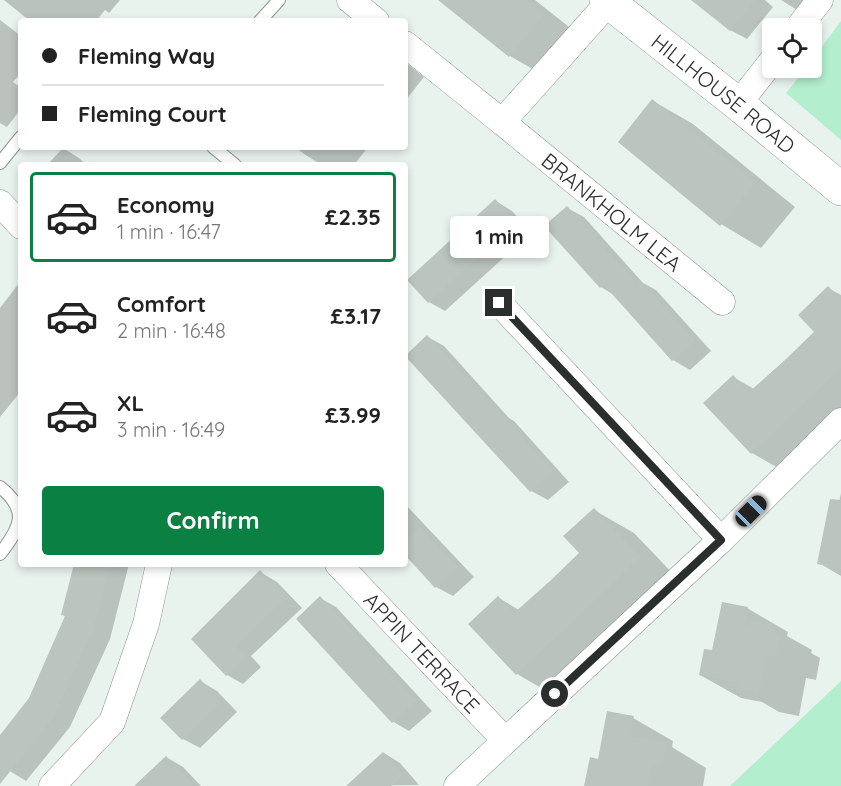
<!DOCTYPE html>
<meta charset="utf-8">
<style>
:root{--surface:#fff;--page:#f2f2f2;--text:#222;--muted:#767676;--line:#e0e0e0;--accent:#0b8043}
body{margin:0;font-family:Quicksand,sans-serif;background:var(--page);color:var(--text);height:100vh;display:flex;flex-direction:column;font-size:22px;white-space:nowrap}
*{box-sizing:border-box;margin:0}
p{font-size:20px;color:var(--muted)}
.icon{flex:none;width:33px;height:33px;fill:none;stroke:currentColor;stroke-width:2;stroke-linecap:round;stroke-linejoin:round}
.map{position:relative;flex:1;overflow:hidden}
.sheet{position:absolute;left:18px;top:162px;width:390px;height:405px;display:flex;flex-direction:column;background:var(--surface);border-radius:6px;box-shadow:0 3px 9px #0003}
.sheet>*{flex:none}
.top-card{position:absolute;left:18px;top:18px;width:390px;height:132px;border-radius:6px;box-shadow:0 3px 9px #0003;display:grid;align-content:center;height:132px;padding:0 24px;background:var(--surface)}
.tools{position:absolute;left:762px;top:18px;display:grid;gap:12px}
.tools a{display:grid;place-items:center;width:60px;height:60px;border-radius:6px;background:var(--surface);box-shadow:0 3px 9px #0003;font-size:30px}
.end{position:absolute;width:27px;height:27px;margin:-14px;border:8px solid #2a2e2c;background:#fff;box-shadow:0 0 0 3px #fff}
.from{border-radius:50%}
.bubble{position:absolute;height:42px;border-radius:6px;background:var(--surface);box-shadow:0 3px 9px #0003;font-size:20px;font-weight:700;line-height:42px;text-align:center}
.car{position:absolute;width:18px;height:36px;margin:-18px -9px;border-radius:8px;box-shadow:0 0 4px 2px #0007;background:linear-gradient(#222 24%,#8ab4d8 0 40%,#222 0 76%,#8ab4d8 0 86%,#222 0)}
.top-card b{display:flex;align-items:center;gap:21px;height:57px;font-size:22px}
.top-card b+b{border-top:2px solid var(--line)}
.top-card i{width:15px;height:15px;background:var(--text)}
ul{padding:10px 0 0;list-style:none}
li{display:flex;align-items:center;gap:18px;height:90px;margin:0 12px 9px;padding:0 12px;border:3px solid transparent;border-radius:6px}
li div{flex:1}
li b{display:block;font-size:22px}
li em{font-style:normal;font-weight:700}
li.on{border-color:var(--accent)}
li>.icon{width:54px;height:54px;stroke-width:1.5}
.action{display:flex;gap:12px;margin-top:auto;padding:12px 24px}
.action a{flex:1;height:69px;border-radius:6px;background:var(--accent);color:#fff;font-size:24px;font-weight:700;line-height:69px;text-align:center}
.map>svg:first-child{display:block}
</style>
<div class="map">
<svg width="841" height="786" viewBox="0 0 841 786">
<rect width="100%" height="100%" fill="#e9f3ee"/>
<path fill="#b3eece" d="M841 21V140L786 93 806 68H812V60Z
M841 681V786H730Z"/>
<path fill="#0003" d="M4 0H120L109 13 105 10 96 21H30Z
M440 0H535L583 38 550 79 510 56Z
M693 0H765L773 7 747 39 730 30Z
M781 0H823L810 18Z
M0 20 21 36V73L13 82 21 88V109L7 127 0 123Z
M405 62 424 77 405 101Z
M653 101 693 124 795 207 761 248 721 224Z
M295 147H368L354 165H322L304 154Z
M63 148 79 158 87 165H47Z
M496 201 512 211 532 232 445 311 429 302Z
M567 208 584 217 643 283 656 290 711 351 690 370 673 360 614 295 601 287 546 226Z
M19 283 21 284V391L0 417V308Z
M828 288 841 295V430L792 476 752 453 705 403 733 377 754 389 816 332Z
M428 337 444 346 509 418 514 421 569 482 548 500 531 491Z
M841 493V576L819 563 831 541Z
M405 504 474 577 453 596 436 587 405 553Z
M594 510 634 533 680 581 557 697 517 674 470 624 499 598 519 610 581 553Z
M75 564H129L110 639 70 727 26 781 0 765V737L30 698 66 616Z
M260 572 277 582 302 608 251 656 261 667 243 684 227 675 193 639Z
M320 598 336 607 432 711 409 731 392 721Z
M747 608 788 632 787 636 812 650 811 653 820 658 816 680 806 678 799 716 779 712 762 702 741 698 700 675 713 652Z
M200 681 217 691 237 712 200 748 183 739Z
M633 718 673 741 672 747 706 768 703 786H591L599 761Z
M384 753 400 763 419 785 348 786Z
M166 757 183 767 201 786H137Z"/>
<path fill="#bbc4be" d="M438 0H526L544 14 509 57Z
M691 0H755L730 31Z
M652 99 755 183 720 226 618 142Z
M495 199 516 222 428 303 407 280Z
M567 206 636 282 639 279 695 341 672 361 604 285 600 288 544 226Z
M828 286 841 300V368L751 454 703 403 733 375 749 392 785 360 814 332 798 315Z
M427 335 496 410 497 409 553 471 530 492 405 356Z
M830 499 841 500V569L817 564Z
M594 508 640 557 516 675 468 624 498 596 514 613 550 581 579 553 563 536Z
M420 527 458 567 435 588 405 555V541Z
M74 564H110L93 629 53 718 0 784V735L29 698 65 616 61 615Z
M260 570 286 598 235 646 246 657 226 676 191 639Z
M320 596 416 701 392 723 296 619Z
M722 602 748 607 744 626 750 628 752 621 772 625 771 632 781 634 776 657 766 655 759 694 737 689 738 683 699 675 704 649 712 650Z
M200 679 221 702 182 740 160 718Z
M607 711 634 716 630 736 667 743 662 766 652 764 648 786H584L590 757 598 759Z
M383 752 404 775 391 786H346Z
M166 756 195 786H134Z"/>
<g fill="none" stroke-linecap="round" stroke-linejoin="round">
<g stroke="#8c958f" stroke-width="14">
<path id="lane" d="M260 21 279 0
M213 147 235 165
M0 163 21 137
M0 487C30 511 20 528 0 554"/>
</g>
<g stroke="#8c958f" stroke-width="27">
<g id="street">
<path d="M350 0 376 21"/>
<path d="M798 28 820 0"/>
<path d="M405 44 502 122 609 2"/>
<path d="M738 104 772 61"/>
<path id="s1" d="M502 122 722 302"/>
<path d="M0 203 21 226"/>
<path d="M499 303 721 540"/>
<path id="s2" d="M338 564 505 740"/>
<path d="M52 786 112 722 146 624 159 564"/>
<path d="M457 786 721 540 841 421"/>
</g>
</g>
<g stroke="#8c958f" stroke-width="34">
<g id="secondary">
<path id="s3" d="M606 0 738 104 841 189"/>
</g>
</g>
<use href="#lane" stroke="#fff" stroke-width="12"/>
<use href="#street" stroke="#fff" stroke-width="26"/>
<use href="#secondary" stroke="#fff" stroke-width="33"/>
</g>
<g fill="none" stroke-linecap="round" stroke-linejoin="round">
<path stroke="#2a2e2c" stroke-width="8" d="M499 303 721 540 555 694"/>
</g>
<g text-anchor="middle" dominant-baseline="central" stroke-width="4.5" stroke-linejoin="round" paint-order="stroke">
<g font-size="21" fill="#2a2e2c" stroke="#fff">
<text stroke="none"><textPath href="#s3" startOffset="150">HILLHOUSE ROAD</textPath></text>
<text stroke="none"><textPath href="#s1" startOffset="142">BRANKHOLM LEA</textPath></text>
<text stroke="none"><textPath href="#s2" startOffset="122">APPIN TERRACE</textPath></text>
</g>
</g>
</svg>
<div class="tools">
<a><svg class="icon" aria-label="locate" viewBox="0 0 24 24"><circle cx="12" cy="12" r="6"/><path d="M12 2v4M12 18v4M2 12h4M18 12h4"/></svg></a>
</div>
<i class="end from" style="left:555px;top:694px"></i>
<i class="end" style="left:499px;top:303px"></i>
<div class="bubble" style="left:450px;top:216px;width:99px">1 min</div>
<i class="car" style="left:751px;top:511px;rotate:45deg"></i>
<div class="top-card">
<b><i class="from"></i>Fleming Way</b>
<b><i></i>Fleming Court</b>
</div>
<section class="sheet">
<ul>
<li class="on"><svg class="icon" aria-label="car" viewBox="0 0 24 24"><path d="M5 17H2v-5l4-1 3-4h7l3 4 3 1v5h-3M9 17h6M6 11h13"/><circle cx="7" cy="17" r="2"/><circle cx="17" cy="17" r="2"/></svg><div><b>Economy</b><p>1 min · 16:47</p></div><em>£2.35</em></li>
<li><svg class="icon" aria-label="car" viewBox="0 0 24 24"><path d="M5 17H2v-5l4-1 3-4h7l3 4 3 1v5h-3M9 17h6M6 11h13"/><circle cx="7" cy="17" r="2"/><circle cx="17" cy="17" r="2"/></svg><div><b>Comfort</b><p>2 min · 16:48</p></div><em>£3.17</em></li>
<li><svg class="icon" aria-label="car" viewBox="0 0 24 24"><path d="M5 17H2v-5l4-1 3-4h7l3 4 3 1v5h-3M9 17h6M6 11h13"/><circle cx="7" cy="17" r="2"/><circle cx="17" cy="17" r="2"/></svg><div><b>XL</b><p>3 min · 16:49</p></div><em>£3.99</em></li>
</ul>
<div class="action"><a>Confirm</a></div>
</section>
</div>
